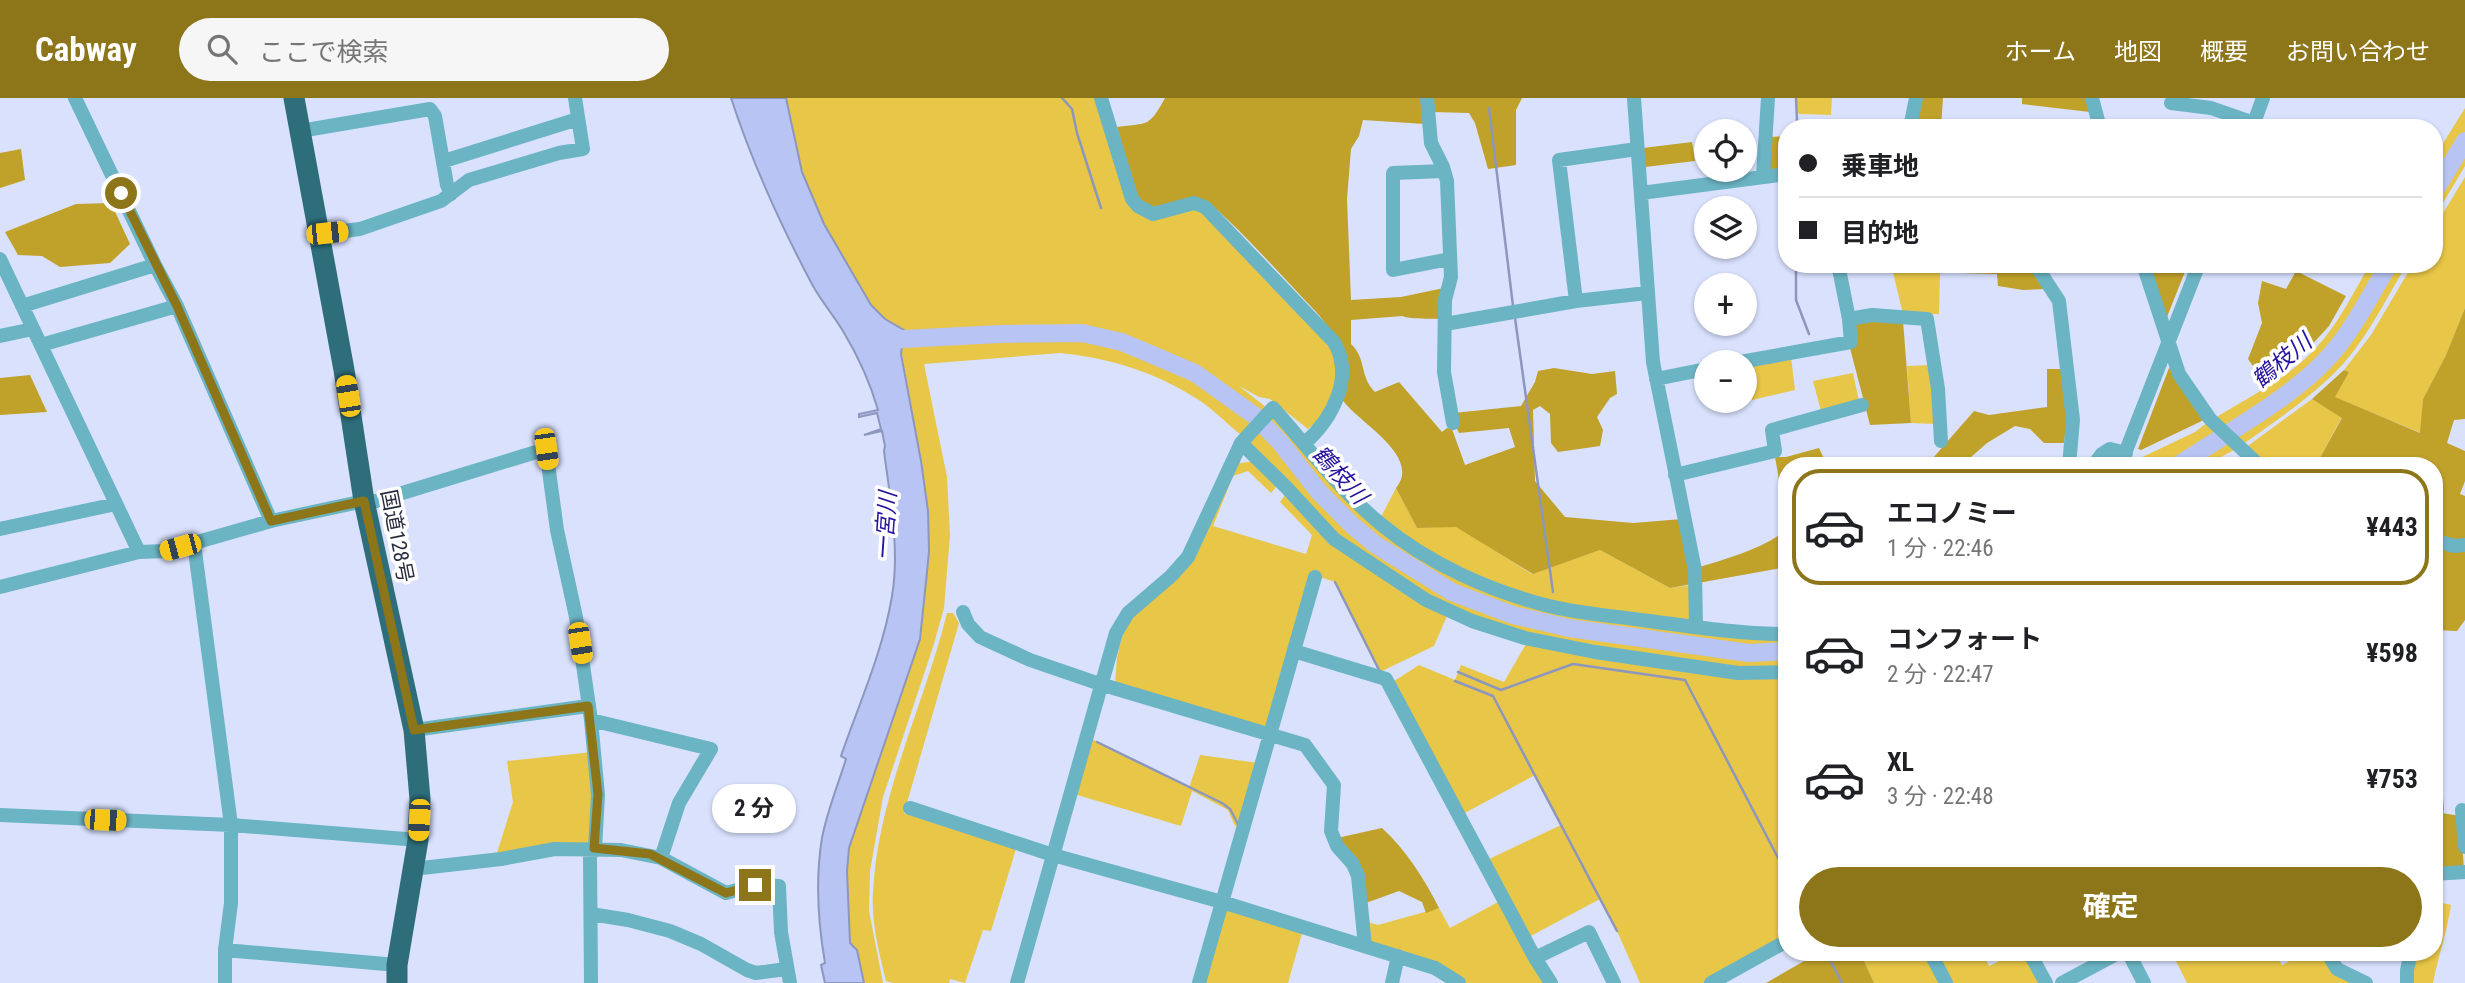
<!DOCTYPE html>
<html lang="ja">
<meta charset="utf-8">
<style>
:root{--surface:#fff;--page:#f6f6f6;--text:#202124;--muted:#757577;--line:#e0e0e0;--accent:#8d751a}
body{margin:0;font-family:"Roboto Condensed","Noto Sans JP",sans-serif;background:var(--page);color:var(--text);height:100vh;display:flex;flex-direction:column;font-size:26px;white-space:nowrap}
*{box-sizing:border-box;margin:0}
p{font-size:23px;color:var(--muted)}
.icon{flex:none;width:38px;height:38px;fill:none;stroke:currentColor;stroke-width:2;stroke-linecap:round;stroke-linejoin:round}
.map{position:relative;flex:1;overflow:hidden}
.panel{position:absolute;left:1778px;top:359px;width:665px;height:504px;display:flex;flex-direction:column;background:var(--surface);border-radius:28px;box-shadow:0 2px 5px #0004}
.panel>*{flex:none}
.hud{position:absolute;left:1778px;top:21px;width:665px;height:154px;border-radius:28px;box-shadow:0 2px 5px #0004;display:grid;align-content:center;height:154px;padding:0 21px;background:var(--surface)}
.buttons{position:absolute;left:1694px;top:21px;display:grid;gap:14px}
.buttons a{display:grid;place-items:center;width:63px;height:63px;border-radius:50%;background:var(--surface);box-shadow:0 2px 5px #0004;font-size:35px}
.end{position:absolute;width:32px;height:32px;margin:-16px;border:9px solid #8d751a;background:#fff;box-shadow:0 0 0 4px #fff}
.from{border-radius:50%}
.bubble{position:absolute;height:49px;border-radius:24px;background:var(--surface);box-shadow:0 2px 5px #0004;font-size:23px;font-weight:700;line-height:49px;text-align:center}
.car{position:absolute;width:21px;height:42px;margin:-21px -10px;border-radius:9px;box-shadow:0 0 5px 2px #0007;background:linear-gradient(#f5c518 24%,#345 0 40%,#f5c518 0 76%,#345 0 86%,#f5c518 0)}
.hud b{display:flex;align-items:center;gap:24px;height:66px;font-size:26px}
.hud b+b{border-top:2px solid var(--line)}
.hud i{width:18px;height:18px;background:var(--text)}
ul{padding:12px 0 0;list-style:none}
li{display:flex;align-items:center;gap:21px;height:116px;margin:0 14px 10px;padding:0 7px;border:4px solid transparent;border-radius:28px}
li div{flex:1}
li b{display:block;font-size:26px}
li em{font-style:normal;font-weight:700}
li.active{border-color:var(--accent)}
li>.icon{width:63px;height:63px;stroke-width:1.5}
.cta{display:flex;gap:14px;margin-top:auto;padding:14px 21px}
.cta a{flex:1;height:80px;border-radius:42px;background:var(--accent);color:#fff;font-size:28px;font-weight:700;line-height:80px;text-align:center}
header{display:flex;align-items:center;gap:42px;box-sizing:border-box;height:98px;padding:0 35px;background:var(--accent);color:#fff}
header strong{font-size:33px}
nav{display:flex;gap:38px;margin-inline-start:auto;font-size:24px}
.search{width:490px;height:63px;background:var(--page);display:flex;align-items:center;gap:18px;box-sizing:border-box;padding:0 24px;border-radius:38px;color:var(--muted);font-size:26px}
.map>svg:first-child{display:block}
</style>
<header>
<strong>Cabway</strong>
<div class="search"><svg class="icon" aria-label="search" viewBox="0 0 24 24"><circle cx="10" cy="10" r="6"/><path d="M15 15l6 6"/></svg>ここで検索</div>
<nav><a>ホーム</a><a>地図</a><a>概要</a><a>お問い合わせ</a></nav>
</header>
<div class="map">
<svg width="2465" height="885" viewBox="0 0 2465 885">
<rect width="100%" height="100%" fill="#d9e1fd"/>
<path fill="#e8c648" d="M786 0H1098L1131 103 1183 112 1203 111 1331 245 1339 284 1318 323 1308 331 1270 301 1259 299 1239 288 1267 310 1259 319C1203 273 1139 235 1066 231L919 236 910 235 885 221 871 207 824 126 802 74Z
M1796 0H1832L1831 17 1800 16 1797 15Z
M2465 10V34L2434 84V60Z
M2465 46V68L2434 120V98Z
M2465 79V210L2446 257 2423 301 2421 335 2334 299 2349 274 2344 272 2371 237 2413 166H2434V130Z
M1891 166H1920L1922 174 1940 175 1939 216H1909L1902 212Z
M2370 166H2385C2370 190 2357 218 2340 240 2309 279 2267 304 2226 331L2215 320C2247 300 2283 283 2310 256 2336 231 2352 197 2370 166Z
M2393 166H2407C2387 199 2369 237 2343 266 2314 298 2276 322 2242 347L2231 336C2265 313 2303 292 2331 261 2356 234 2374 198 2393 166Z
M1082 237C1151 251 1201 279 1256 322L1241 337C1226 325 1211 309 1194 299 1152 273 1109 260 1060 255L924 266 947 379 950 437 944 510 933 549 883 699 870 773 869 813 883 885H864L857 852 850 845 847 773 849 750 920 541 929 434 921 363 901 250 903 245 914 242Z
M1791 259 1795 292 1752 302 1745 283V267Z
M1931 267 1936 326 1911 325 1907 268Z
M1853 275 1859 303 1821 313 1813 283Z
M2312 301 2342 319 2316 367H2269L2245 350Z
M1274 317 1415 454 1538 507 1787 537V550L1754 552 1568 527 1523 517 1453 491 1373 441 1347 419 1321 394 1283 342 1266 326Z
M2208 324 2219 336 2171 367 2131 368 2132 364 2195 334Z
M1263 329C1291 363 1317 400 1350 430 1396 470 1454 503 1512 520 1557 533 1603 538 1649 544 1694 551 1741 562 1787 557V570L1752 571 1543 542 1440 505 1348 448 1248 344Z
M2223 342 2234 352 2206 367 2183 368Z
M1255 363 1276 389 1271 395 1248 373 1233 378 1213 428 1306 456 1312 437 1280 404 1285 397 1323 436 1447 518 1434 548 1380 574 1335 484 1314 477 1268 632 1115 587 1117 559 1125 528 1140 508 1177 478 1234 366Z
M1396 390 1417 430 1456 428 1532 476 1600 452 1670 490 1692 487 1694 515 1687 526 1520 497 1420 451 1381 419Z
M947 515H953L959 525 904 715 1016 751 991 833 983 832 965 885 950 881 949 885H893L886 883C879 854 871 824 873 794 878 697 924 608 947 515Z
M1526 546 1781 579 1787 589V839L1707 885H1640L1617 833 1600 801 1527 840 1487 762 1561 727 1535 677 1463 716 1391 585 1419 567 1455 582 1461 567 1504 584Z
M1090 640 1189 690 1200 657 1258 665 1240 733 1234 726 1228 712 1192 693 1181 728 1074 696Z
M592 654V746L496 758 513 704 507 663Z
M1500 803 1548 885H1466L1435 866 1368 845 1367 824 1378 827 1439 810 1450 830Z
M2434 803 2451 807C2447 834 2438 859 2433 885H2409L2413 854H2434Z
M1224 810 1303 832 1288 885H1202Z
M1860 854H1927L1943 885H1874Z
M1932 854H1982L1989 868 2018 854H2026L2042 885H1948Z
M2188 854H2225L2231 862 2248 854H2275L2282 867 2307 854H2324L2357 885H2187L2175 861Z"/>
<path fill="#c0a129" d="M1165 0H1424L1425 26 1363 22 1359 38 1351 51 1347 101 1351 202 1401 199 1444 190 1442 221C1429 220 1414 222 1402 218L1351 222V246C1367 261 1359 278 1375 294L1399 284 1442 334 1447 330 1452 331 1465 367 1515 349 1509 330 1459 335 1454 324V315L1521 308 1535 284 1538 273 1554 270 1592 276 1615 273 1617 296 1610 300 1597 319 1603 332 1600 348 1558 354 1551 345 1550 316 1540 308 1533 312 1535 383 1565 419 1633 425 1682 421 1699 469C1729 460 1758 452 1784 434L1782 398 1775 359H1786L1819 350 1827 367 1787 368V469L1670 490 1600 452 1533 476 1456 429 1417 430 1396 390C1422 359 1360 325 1344 304 1334 291 1335 249 1328 231 1323 219 1309 207 1301 198 1271 166 1243 135 1211 106L1153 111 1137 99 1117 29C1149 25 1149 29 1165 0Z
M1431 0H1522L1516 12V67L1488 71 1475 25 1469 15 1432 14Z
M1918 0H1943L1941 30 1917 28Z
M2022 0H2086L2090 14 2022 6Z
M1787 38V72L1765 75 1769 39Z
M1692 44 1695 63 1645 69 1643 50Z
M21 51 25 82 0 90V55Z
M111 105 130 146 110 165 60 169 42 158 18 157 5 134 76 106Z
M1920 166H2032L2044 191 2023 192 1998 188 1997 176 1921 174Z
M2147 166H2188L2167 219Z
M2296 173 2346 198 2329 228 2307 252 2265 285 2248 261 2262 225 2258 205 2262 183 2286 191Z
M2465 210V321L2454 322 2447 345 2465 353V383L2460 396 2465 398V522L2457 533 2434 532V368L2316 367 2342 320 2312 301 2344 272 2349 274 2335 299 2420 335 2423 301 2446 257Z
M1858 222 1903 223 1911 325 1870 327 1850 250 1853 227Z
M2169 270 2174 272 2206 321 2141 352 2138 351Z
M2047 271H2064L2067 320 2064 345H2044L2030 331 2015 328 1987 345 1962 367 1926 368 1974 313 1989 317 2047 309Z
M30 277 47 314 0 317V280Z
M2442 715 2460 718 2464 771 2434 773V740L2438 718Z
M1382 730C1406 752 1425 782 1439 810L1426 815 1422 804 1399 793 1363 806 1337 740Z
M1820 854H1860L1874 885H1766Z"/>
<path fill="#b8c4f3" stroke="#8d97bd" stroke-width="2" d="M731 0H786L802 74 824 126 871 207 885 221 904 232 901 256 921 363 928 413 929 453 927 474 920 541 849 750 847 773 850 845 857 852 864 885H825L821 867 825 865C818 824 815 782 822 740 827 713 838 687 846 661L841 658C859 606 883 553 892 498 900 451 890 400 884 353L885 348 882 333 864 337 881 331 877 315 859 319V316L878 312C870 284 858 258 843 233 834 218 822 204 813 188 781 128 752 64 731 0Z"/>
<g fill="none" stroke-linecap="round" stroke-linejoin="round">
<path stroke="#8d97bd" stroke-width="2.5" d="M1062 0 1072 11 1077 35 1101 110
M1796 0 1797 23
M1489 10 1513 208
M1796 173V202L1809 236
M1515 220 1553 494
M1335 484 1380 574
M1458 574 1501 592 1573 566 1685 582 1787 777
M1455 583 1493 598 1617 833
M1097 644 1222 705 1230 711 1238 726
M1826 854 1842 885"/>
<path stroke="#b8c4f3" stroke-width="18" d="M2434 94 2465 43
M881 245 903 241 1000 236 1082 235 1122 244 1195 275 1255 318 1280 344 1319 394 1353 428 1376 447 1452 494 1513 517 1569 530 1749 555 1787 553
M2177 368C2222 338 2286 303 2323 265 2351 237 2369 199 2389 166"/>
<path stroke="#6bb4c4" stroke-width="14" d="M75 0 155 167 177 208 271 423
M1101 0 1132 101 1138 108 1153 116 1194 105 1205 109 1334 244C1355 279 1332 321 1305 345
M1427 0 1431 45 1443 69 1447 83 1451 179 1445 202 1444 274 1453 325
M1634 0 1653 264 1695 472 1696 529
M2092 0 2100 30
M2171 5 2211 10 2269 30
M1910 30 1916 0
M2252 30 2263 0
M301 40 306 32 430 11 435 18 447 87 451 96
M444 63 578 21
M1444 73 1393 75V172L1450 161
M1763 78 1768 0
M1641 95 1787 76
M321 147 327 135 360 131 441 103 469 82 559 55 583 51 575 0
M0 161 139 454
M2035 166 2059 203 2073 322 2069 368
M2143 166 2179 276 2210 321 2260 368
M1576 203 1559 62 1637 51
M22 208 155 167
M1849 221 1872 217 1927 221 1938 291 1941 343
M1445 226 1576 203 1647 195
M0 238 33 231
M41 247 177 208
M1740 264 1851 244 1849 221 1838 166
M1656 281 1706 271
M1241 345 1286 389 1334 441 1426 502 1472 523 1525 540 1595 554 1738 575 1787 574
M2093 368 2102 356 2110 351 2126 355
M2120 368 2199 166
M1675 377 1775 353 1772 332 1862 307
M0 431 116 406
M2434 442 2454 448 2465 447
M194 445 231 727V805L225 852V885
M0 489 139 454 166 453 271 423 364 403 373 404 546 351 557 432 576 519 591 622 598 697 595 750 590 758 591 885
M963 514 968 526 980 539 1030 562 1100 586 1305 647 1334 687 1331 733 1337 748 1353 766 1358 778 1365 848
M1294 553 1386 581 1535 860 1551 885
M591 622 711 651 679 705 661 760
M414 632 588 608
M2434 677 2437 711 2434 726
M910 710 1053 757 1222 804 1435 870 1459 885
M2462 712 2465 749
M0 717 231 727 418 742
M413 771 501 761 555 751 621 752 661 760 726 795 755 787 779 788 781 834 790 885
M2434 776 2465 774
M591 816 628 822 670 833 701 846 747 872 756 875 786 871
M225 852 397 867
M1930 854 1946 885
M2029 854 2046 885
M2128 854 2144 885
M2327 854 2337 871 2366 885
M1535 860 1589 834 1614 885
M1017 885 1116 535 1128 515 1171 478 1188 459 1241 345 1273 310C1309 350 1340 393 1382 427 1429 466 1490 493 1549 508 1581 516 1616 518 1649 523 1694 529 1741 536 1787 536
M1199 885 1315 479
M1392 885 1398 858
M1711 885 1787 843
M2062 885 2120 854
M2407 885V872L2411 854"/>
<path stroke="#2e6e7b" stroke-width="21" d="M294 0 344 272 364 403 414 632 420 701 418 742 397 867V885"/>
</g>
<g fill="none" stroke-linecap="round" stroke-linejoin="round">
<path stroke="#8d751a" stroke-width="9" d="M121 95 177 208 271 423 364 403 414 632 588 608 598 696 594 750 650 756 726 795 755 787"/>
</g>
<g text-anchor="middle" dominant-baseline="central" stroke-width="7" stroke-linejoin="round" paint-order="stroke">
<g font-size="21" fill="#292e3f" stroke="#fff">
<text transform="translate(397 438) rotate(79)">国道128号</text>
</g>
<g font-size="23" font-style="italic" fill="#25159d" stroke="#fff">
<text transform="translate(2282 263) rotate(-40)">鶴枝川</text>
<text transform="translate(1340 377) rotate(48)">鶴枝川</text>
<text transform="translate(886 428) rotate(-86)">一宮川</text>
</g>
</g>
</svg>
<div class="buttons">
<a><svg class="icon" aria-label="locate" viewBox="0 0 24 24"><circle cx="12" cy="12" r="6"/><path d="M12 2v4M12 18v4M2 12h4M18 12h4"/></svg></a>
<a><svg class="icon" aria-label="layers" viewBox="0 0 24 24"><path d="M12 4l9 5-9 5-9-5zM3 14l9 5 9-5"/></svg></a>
<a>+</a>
<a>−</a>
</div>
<i class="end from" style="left:121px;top:95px"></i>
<i class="end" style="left:755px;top:787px"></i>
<div class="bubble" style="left:712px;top:686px;width:84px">2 分</div>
<i class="car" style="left:327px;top:135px;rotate:84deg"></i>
<i class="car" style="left:348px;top:298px;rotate:351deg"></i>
<i class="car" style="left:546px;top:351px;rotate:172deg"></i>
<i class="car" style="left:180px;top:449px;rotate:255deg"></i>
<i class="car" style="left:580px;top:545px;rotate:171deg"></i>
<i class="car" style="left:105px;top:722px;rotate:92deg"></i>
<i class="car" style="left:419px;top:722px;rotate:183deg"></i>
<div class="hud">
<b><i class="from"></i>乗車地</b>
<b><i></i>目的地</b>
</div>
<section class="panel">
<ul>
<li class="active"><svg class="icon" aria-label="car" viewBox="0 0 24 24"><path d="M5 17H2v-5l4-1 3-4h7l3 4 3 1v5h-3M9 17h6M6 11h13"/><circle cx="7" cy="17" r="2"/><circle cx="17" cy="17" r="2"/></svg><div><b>エコノミー</b><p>1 分 · 22:46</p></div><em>¥443</em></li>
<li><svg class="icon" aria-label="car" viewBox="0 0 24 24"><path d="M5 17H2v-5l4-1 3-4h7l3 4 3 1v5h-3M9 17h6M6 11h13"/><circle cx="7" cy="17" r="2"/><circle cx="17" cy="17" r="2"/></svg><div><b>コンフォート</b><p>2 分 · 22:47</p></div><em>¥598</em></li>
<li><svg class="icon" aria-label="car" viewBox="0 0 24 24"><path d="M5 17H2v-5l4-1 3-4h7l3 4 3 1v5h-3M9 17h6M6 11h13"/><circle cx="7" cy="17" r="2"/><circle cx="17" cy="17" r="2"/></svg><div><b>XL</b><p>3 分 · 22:48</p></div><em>¥753</em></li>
</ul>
<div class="cta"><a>確定</a></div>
</section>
</div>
